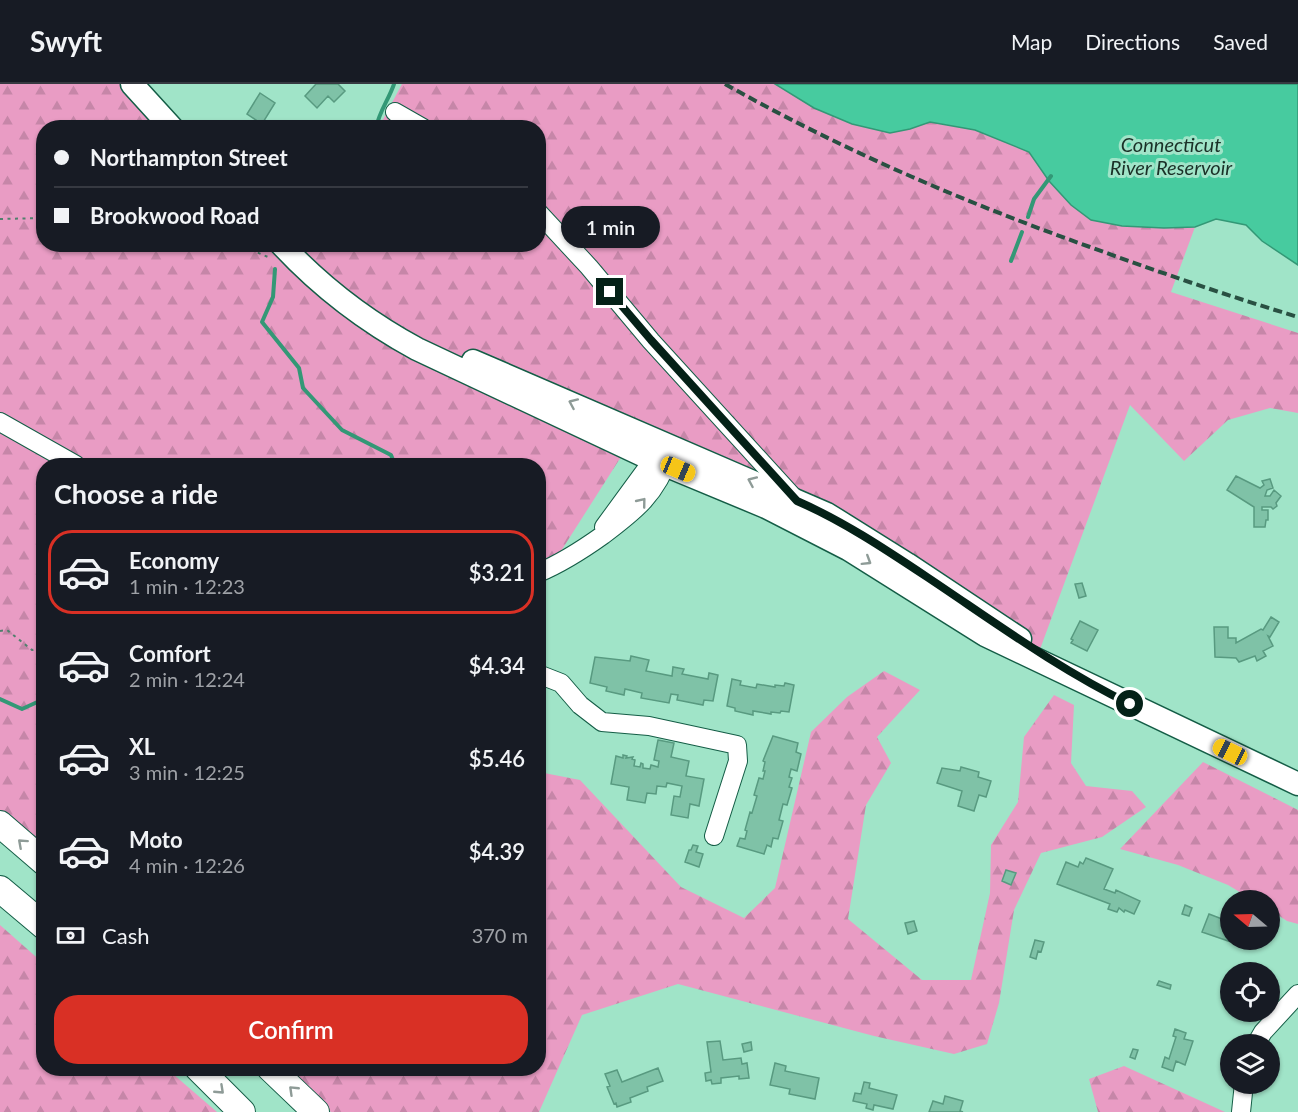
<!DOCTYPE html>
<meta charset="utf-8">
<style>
:root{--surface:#171b24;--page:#242831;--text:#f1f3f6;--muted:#9ea1a6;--line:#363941;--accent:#d93025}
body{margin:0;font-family:Lato,sans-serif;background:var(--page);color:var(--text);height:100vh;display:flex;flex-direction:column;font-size:22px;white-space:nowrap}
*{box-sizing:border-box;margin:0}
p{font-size:20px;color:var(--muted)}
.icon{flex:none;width:33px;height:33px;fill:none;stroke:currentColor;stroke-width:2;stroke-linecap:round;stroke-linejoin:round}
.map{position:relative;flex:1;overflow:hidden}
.panel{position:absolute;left:36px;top:374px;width:510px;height:618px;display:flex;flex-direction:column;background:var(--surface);border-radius:24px;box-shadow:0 2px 4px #0004}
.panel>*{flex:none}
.banner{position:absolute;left:36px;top:36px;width:510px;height:132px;border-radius:24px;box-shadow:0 2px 4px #0004;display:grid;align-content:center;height:132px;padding:0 18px;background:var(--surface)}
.needle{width:39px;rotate:289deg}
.controls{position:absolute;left:1220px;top:806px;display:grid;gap:12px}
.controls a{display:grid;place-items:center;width:60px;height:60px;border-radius:50%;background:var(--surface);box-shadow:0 2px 4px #0004;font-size:30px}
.end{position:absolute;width:27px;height:27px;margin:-14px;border:8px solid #042117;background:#fff;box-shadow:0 0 0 3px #fff}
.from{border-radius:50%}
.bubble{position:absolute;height:42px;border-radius:21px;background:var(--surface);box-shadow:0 2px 4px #0004;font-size:20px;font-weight:600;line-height:42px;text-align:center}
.car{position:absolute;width:18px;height:36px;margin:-18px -9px;border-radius:8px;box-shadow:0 0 4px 2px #0007;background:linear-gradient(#f5c518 24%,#345 0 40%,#f5c518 0 76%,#345 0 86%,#f5c518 0)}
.banner b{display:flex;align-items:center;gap:21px;height:57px;font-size:22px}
.banner b+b{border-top:2px solid var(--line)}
.banner i{width:15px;height:15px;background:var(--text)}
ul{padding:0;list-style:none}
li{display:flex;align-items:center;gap:18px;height:84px;margin:0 12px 9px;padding:0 6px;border:3px solid transparent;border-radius:24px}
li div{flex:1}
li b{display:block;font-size:22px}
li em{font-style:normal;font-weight:600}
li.active{border-color:var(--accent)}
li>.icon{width:54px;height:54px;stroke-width:1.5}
h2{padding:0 18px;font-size:27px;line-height:72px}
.pay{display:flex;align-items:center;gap:15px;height:66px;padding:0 18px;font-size:22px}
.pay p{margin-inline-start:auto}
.cta{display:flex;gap:12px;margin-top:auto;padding:12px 18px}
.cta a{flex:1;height:69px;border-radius:24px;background:var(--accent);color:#fff;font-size:24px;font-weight:600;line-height:69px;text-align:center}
header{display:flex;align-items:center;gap:36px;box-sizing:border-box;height:84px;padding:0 30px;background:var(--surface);border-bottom:2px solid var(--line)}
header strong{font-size:28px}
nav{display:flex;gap:33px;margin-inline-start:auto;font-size:21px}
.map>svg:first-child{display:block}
</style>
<header>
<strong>Swyft</strong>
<nav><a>Map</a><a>Directions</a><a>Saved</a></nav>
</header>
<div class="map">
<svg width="1298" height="1028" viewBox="0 0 1298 1028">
<defs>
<pattern id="forest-firs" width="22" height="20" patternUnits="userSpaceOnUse" patternTransform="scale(1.5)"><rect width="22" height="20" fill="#e99cc4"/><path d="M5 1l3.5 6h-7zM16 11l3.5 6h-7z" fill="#c686a8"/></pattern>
</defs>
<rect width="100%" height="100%" fill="#a0e4c8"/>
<path fill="url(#forest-firs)" d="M0 0H145L185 43 44 44V160H538V44L379 43 402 0H775L814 24 910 45 930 38 975 46 1030 68 1049 97 1164 144 1195 143 1171 208 1298 249V329L1270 324 1228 336 1184 377 1130 321 1032 587 807 408 642 340 547 489H539L538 381H44L43 765 0 726Z
M884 587 920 606 877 653 891 679 866 721 848 835 922 896H971L990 809 991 761 1018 718 1024 653 1054 611 1074 621 1071 679 1086 702 1132 707 1146 723 1102 753 1041 769 1014 826 999 919 987 960 954 970 874 952 678 900 582 931 539 1028H331L283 984H538L539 688 580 696 681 803 744 834 775 804 811 648 847 613Z
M1203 678 1298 726V840L1287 837 1269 825V816H1253L1228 801 1178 781 1120 765Z
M0 841 43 879 44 984H166L217 1028H0Z
M1124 982 1225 1028H1098L1089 995Z"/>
<path fill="#47cb9f" stroke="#339876" stroke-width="1.5" d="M775 0H1298V181L1262 157 1246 141 1216 135 1195 143 1164 144 1122 142 1091 136 1071 121 1049 97 1029 68 975 46 930 38 910 45 890 49 852 40 814 24Z"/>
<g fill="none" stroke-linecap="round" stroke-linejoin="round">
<path stroke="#339876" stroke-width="4" d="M376 44C379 28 389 15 394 0
M1028 133 1034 115 1051 92
M1011 177 1022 148
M275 185 273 213 262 238 299 284 303 304 342 346 391 371 395 381
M0 615 22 625 44 615"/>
</g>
<path fill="#7fc2a7" stroke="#589a80" stroke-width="1.5" d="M316 0H338L345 7 334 18 328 12 317 24 305 12Z
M260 9 275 19 262 40 247 30Z
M1236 392 1260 404 1264 401 1262 397 1270 395 1273 404 1267 406 1265 412H1270L1274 406 1281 412 1276 419 1277 422 1273 425 1271 423H1262V426H1268V436H1266L1265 443H1254V423L1227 406Z
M1082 499 1086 512 1079 514 1075 500Z
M1271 533 1279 538 1270 553 1268 552 1273 562 1263 567 1266 572 1257 577 1255 572 1239 578 1236 574 1215 573 1214 543H1228V554H1236V559L1261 545 1263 546Z
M1080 537 1098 546 1087 567 1071 559 1073 556 1071 555Z
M631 572 649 576 646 587 672 592 673 583 684 585 682 590 708 595 709 589 718 591 713 617 704 616 703 621 677 616 678 611 671 610 669 619 641 614 642 609 625 605 624 611 606 607 607 603 590 599 595 573 630 577Z
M732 595 741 597 740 601 756 604 757 600 775 603V601L784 602 785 599 794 601 789 628 781 627 780 629 771 628V630L753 627V631L735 627V624L727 622Z
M773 652 798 659 796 668 801 670 797 687 791 685 789 693 792 694 789 703 792 704 787 721 783 720 779 736 783 737 778 755 773 754 771 763 767 761 764 770 737 762 740 754 745 755 747 747 745 746 750 728 752 729 757 712 754 711 759 694 763 695 765 687H763L765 678 763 677Z
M658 656 674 659 671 673 689 677 686 692 704 695 699 722 690 720 688 734 671 731 674 712 680 713 682 702 667 699 666 703 657 702 656 710 647 709 645 719 627 716 629 703 611 700 616 672 623 674V671L627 672 626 674 633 673 632 675 635 676 634 682 640 683 641 679 643 680V684L650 685 651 681 658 683 659 677 654 676Z
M961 683 979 688 978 693 991 697 986 713 979 711 974 727 958 722 962 707 937 699 942 684 960 687Z
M693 761 698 762 696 768 703 770 699 783 685 778 689 766H691Z
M1086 774 1113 785 1104 805 1115 809 1116 806 1140 817 1134 830 1125 826 1124 828 1119 824 1117 828 1108 825 1110 820 1057 800 1066 778 1078 783 1080 778 1083 780Z
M1006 786 1016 789 1011 801 1002 797Z
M1185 821 1192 824 1189 832 1182 830Z
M1209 830 1230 838V855H1239L1237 860 1202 848Z
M914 837 917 847 908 850 905 839Z
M1035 856 1044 858 1041 868 1038 867 1036 875 1030 873Z
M1159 897 1171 901 1170 905 1157 901Z
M1175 945 1186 949 1184 955 1193 957 1185 981 1176 977 1173 987 1162 983 1165 973 1169 975 1176 953 1173 952Z
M720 957 723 976 741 974 742 980 747 979 749 994 739 995V992L721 994V999L712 1000 711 996 706 997 705 989 711 988 707 958Z
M751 958 752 966 744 968 742 960Z
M1133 965 1138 966 1135 975 1130 973Z
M775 979 786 982 785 987 819 994 815 1015 789 1010 790 1005 770 1001Z
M658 984 663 997 647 1003 648 1007 630 1014 631 1018 617 1023 616 1019 614 1020 607 1003 610 1002 605 990 617 986 622 998Z
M864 998 870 999 869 1004 897 1011 893 1025 874 1021 873 1026 866 1024 867 1020 853 1017 855 1009 861 1010Z
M945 1012 963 1017 960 1027 963 1028H929L933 1017 943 1020Z"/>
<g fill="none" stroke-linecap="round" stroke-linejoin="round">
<g stroke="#145d46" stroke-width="20">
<path id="minor" d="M395 28 423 44
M538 128 589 183 651 257 795 415
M0 338 76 381
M604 443 653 376 663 369
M538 489C562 479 582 466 603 451 635 427 657 410 670 370
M538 590 561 599 580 621 602 638 649 642 737 661 738 677 714 752
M1256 960 1263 948 1298 910
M1241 1028 1244 999"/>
</g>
<g stroke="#145d46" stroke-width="25">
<path id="major" d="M132 0 172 44
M281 160C320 202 367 238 417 265L653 376 766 423 848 465 985 551 1298 700
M473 277 827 430 907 480 1020 555"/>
</g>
<g stroke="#145d46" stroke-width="28">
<path id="highway" d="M0 740 44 778
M0 805 44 842
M198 984 242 1028
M270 984 316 1028"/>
</g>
<path stroke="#50806d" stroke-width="2" stroke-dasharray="3 4.5" stroke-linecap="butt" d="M0 135 44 134
M237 160 268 173
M0 547 7 546 32 566 44 563"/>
<use href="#minor" stroke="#fff" stroke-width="18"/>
<use href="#major" stroke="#fff" stroke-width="22"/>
<use href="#highway" stroke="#fff" stroke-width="26"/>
<path stroke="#295042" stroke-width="4" stroke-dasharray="9 4.5" stroke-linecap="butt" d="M725 0C842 66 964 118 1090 163 1159 188 1228 212 1298 233"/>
</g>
<defs><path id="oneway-chevron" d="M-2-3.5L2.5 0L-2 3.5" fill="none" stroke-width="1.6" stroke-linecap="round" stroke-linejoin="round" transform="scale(1.5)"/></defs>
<g stroke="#8e9b97">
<use href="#oneway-chevron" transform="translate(573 319) rotate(-156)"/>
<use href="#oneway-chevron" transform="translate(752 397) rotate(-156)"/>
<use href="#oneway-chevron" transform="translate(642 418) rotate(-51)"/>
<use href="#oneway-chevron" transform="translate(867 477) rotate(32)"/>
<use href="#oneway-chevron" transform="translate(22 759) rotate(-138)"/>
<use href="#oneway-chevron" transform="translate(220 1006) rotate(43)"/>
<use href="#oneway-chevron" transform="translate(293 1006) rotate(-136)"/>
</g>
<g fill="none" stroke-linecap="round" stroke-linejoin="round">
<path stroke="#042117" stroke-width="8" d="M610 208 651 256 797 417C843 437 885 465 927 493 993 537 1058 585 1130 620"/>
</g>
<g text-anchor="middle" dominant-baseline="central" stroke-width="6" stroke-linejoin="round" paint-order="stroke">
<g font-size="20" font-style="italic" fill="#1a3027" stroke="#a0e4c8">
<text x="1171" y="60">Connecticut<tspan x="1171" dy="23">River Reservoir</tspan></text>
</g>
</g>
</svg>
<div class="controls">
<a><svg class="needle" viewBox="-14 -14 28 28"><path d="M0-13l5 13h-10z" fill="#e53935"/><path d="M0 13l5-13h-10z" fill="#9ea1a6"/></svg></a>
<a><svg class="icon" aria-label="locate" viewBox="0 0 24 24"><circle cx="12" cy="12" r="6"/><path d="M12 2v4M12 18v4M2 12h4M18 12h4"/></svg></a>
<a><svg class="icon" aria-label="layers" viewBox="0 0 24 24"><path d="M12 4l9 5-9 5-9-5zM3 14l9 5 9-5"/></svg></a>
</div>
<i class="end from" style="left:1130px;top:620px"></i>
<i class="end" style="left:610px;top:208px"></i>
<div class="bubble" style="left:561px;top:122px;width:99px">1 min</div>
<i class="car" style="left:678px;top:385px;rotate:113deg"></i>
<i class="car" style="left:1230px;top:668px;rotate:296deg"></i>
<div class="banner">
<b><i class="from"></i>Northampton Street</b>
<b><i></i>Brookwood Road</b>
</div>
<section class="panel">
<h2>Choose a ride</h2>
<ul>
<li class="active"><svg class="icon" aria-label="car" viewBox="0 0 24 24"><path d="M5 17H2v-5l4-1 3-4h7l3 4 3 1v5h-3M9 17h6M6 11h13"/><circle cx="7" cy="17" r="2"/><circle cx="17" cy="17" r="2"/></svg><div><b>Economy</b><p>1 min · 12:23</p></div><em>$3.21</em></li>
<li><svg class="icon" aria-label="car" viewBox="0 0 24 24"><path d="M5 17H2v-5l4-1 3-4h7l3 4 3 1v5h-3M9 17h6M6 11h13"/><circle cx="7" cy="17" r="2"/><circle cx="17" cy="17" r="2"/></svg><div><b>Comfort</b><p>2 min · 12:24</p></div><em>$4.34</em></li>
<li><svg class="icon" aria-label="car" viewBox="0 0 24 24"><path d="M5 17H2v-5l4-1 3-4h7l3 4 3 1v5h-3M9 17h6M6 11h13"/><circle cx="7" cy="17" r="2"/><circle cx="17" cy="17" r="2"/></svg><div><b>XL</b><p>3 min · 12:25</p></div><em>$5.46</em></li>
<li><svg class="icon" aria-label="car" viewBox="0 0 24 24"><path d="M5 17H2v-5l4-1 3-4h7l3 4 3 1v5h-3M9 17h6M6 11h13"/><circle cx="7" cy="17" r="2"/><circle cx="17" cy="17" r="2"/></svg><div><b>Moto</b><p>4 min · 12:26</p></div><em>$4.39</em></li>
</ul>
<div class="pay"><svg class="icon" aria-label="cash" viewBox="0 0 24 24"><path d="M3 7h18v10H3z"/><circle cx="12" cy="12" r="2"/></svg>Cash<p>370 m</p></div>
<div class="cta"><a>Confirm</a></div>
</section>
</div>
